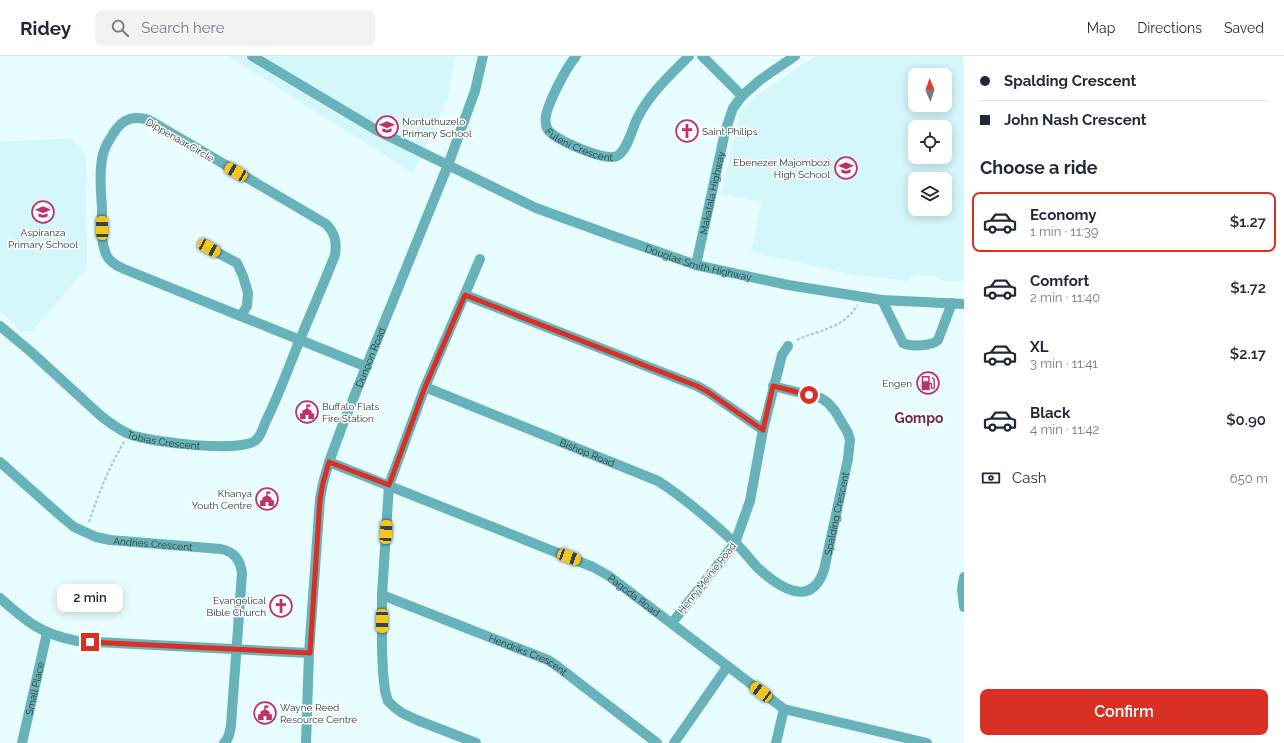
<!DOCTYPE html>
<meta charset="utf-8">
<style>
:root{--surface:#fff;--page:#f2f2f3;--text:#1f2937;--muted:#747a83;--line:#e0e1e3;--accent:#d93025}
body{margin:0;font-family:Raleway,sans-serif;background:var(--page);color:var(--text);height:100vh;display:flex;flex-direction:column;font-size:15px;white-space:nowrap}
*{box-sizing:border-box;margin:0}
p{font-size:13px;color:var(--muted)}
.icon{flex:none;width:22px;height:22px;fill:none;stroke:currentColor;stroke-width:2;stroke-linecap:round;stroke-linejoin:round}
.map{position:relative;flex:1;overflow:hidden}
.side{display:flex;flex-direction:column;background:var(--surface);width:320px}
.side>*{flex:none}
.guide{display:grid;align-content:center;height:88px;padding:0 16px;background:var(--surface)}
.needle{width:26px;rotate:358deg}
.controls{position:absolute;left:908px;top:12px;display:grid;gap:8px}
.controls a{display:grid;place-items:center;width:44px;height:44px;border-radius:8px;background:var(--surface);box-shadow:0 2px 10px #0003;font-size:20px}
.end{position:absolute;width:18px;height:18px;margin:-9px;border:5px solid #d93025;background:#fff;box-shadow:0 0 0 2px #fff}
.from{border-radius:50%}
.bubble{position:absolute;height:28px;border-radius:8px;background:var(--surface);box-shadow:0 2px 10px #0003;font-size:13px;font-weight:600;line-height:28px;text-align:center}
.car{position:absolute;width:12px;height:24px;margin:-12px -6px;border-radius:5px;box-shadow:0 0 3px 1px #0007;background:linear-gradient(#f5c518 24%,#345 0 40%,#f5c518 0 76%,#345 0 86%,#f5c518 0)}
.guide b{display:flex;align-items:center;gap:14px;height:38px;font-size:15px}
.guide b+b{border-top:1px solid var(--line)}
.guide i{width:10px;height:10px;background:var(--text)}
ul{padding:0;list-style:none}
li{display:flex;align-items:center;gap:12px;height:60px;margin:0 8px 6px;padding:0 8px;border:2px solid transparent;border-radius:8px}
li div{flex:1}
li b{display:block;font-size:15px}
li em{font-style:normal;font-weight:600}
li.active{border-color:var(--accent)}
li>.icon{width:36px;height:36px;stroke-width:1.5}
h2{padding:0 16px;font-size:18px;line-height:48px}
.pay{display:flex;align-items:center;gap:10px;height:44px;padding:0 16px;font-size:15px}
.pay p{margin-inline-start:auto}
.primary-button{display:flex;gap:8px;margin-top:auto;padding:8px 16px}
.primary-button a{flex:1;height:46px;border-radius:8px;background:var(--accent);color:#fff;font-size:16px;font-weight:600;line-height:46px;text-align:center}
header{display:flex;align-items:center;gap:24px;box-sizing:border-box;height:56px;padding:0 20px;background:var(--surface);border-bottom:1px solid var(--line)}
header strong{font-size:19px}
nav{display:flex;gap:22px;margin-inline-start:auto;font-size:14px}
.search{width:280px;height:36px;background:var(--page);display:flex;align-items:center;gap:10px;box-sizing:border-box;padding:0 14px;border-radius:8px;color:var(--muted);font-size:15px}
main{display:flex;flex:1;min-height:0}
.map>svg:first-child{display:block}
</style>
<header>
<strong>Ridey</strong>
<div class="search"><svg class="icon" aria-label="search" viewBox="0 0 24 24"><circle cx="10" cy="10" r="6"/><path d="M15 15l6 6"/></svg>Search here</div>
<nav><a>Map</a><a>Directions</a><a>Saved</a></nav>
</header>
<main>
<div class="map">
<svg width="964" height="687" viewBox="0 0 964 687">
<rect width="100%" height="100%" fill="#e8fdff"/>
<path fill="#d3f7fb" fill-rule="evenodd" d="M228 0H455L447 45 413 117Z
M816 0H962L964 10V225H944L934 220 915 219 908 225 854 219 751 196 761 146 721 138 741 53 764 34ZM915 19H945V49H915ZM915 71H945V101H915ZM915 123H945V153H915Z
M71 82 86 99 87 213 32 275 21 276 0 255V86Z"/>
<g fill="none" stroke-linecap="round" stroke-linejoin="round">
<path stroke="#b0c2c3" stroke-width="2" stroke-dasharray="3 2" stroke-linecap="butt" d="M797 284C818 274 845 272 857 249
M89 466C99 437 108 413 124 386"/>
<g stroke="#68b2ba" stroke-width="10">
<path id="s1" d="M252 0 378 75 536 152 613 180 696 209 788 229 882 244 964 248"/>
<path id="s2" d="M576 0C567 11 542 55 546 68 546 71 548 74 550 76 559 85 606 106 617 100 627 95 632 73 637 63 649 38 670 19 689 0"/>
<path d="M702 0 742 40"/>
<path d="M209 192 237 207 243 220 248 237 247 250 241 260"/>
<path id="s3" d="M696 209 725 76 733 52 742 40 760 24 795 0"/>
<path d="M465 239 697 330 708 336 763 374 750 445 735 487 672 567"/>
<path d="M882 244 903 287C911 291 932 290 938 284L952 247"/>
<path id="s4" d="M0 270 30 295 101 360C110 367 119 374 129 378 147 386 245 398 257 383 261 379 263 373 265 367 275 347 283 326 291 306 305 270 321 235 335 199 337 186 335 177 326 168L149 64C129 58 119 66 110 83 106 89 103 96 102 103 99 119 101 136 102 152 102 166 100 184 106 198 109 206 117 210 124 213L367 311"/>
<path id="s5" d="M425 331 658 425C685 442 711 465 734 486 743 493 749 503 757 511 777 530 811 554 824 514L848 403 850 384 848 377 835 355 828 347 821 342 773 330"/>
<path d="M763 374 782 299 788 290"/>
<path id="s6" d="M0 406 62 461 74 471 96 481 110 484 221 493C234 496 240 503 242 517L231 669C230 676 229 683 224 687"/>
<path id="s7" d="M329 406 593 511 609 520 784 653 927 687"/>
<path d="M964 521 962 533 964 551"/>
<path id="s8" d="M382 539 548 604 557 610 657 687"/>
<path d="M0 542C27 566 41 578 77 585L309 597"/>
<path id="s9" d="M22 687 47 577"/>
<path id="s10" d="M306 687 309 597 320 443 323 427 329 406 343 368 448 109 475 35 483 0"/>
<path d="M476 687 417 664 402 657 394 651 388 645 385 635 383 617 382 592V539L389 429 425 331 480 203"/>
<path d="M674 687 727 611"/>
<path d="M776 687 784 653"/>
</g>
</g>
<g fill="none" stroke-linecap="round" stroke-linejoin="round">
<path stroke="#d93025" stroke-width="5" d="M90 586 310 597 320 443 323 427 329 406 389 429 425 331 465 239 697 330 708 336 763 374 773 330 809 339"/>
</g>
<defs>
<g id="school-ring" transform="scale(1.15)"><circle r="9.5" fill="#fff" stroke="#bd326a" stroke-width="1.5"/><path d="M0-5L7-2L0 1L-7-2ZM-4 1L0 2.5L4 1V4Q0 6-4 4Z" fill="#bd326a"/></g>
<g id="church-ring" transform="scale(1.15)"><circle r="9.5" fill="#fff" stroke="#bd326a" stroke-width="1.5"/><path d="M-1.2-6h2.4v3.5h3.3v2.4h-3.3V6h-2.4V-.1h-3.3v-2.4h3.3Z" fill="#bd326a"/></g>
<g id="fuel-ring" transform="scale(1.15)"><circle r="9.5" fill="#fff" stroke="#bd326a" stroke-width="1.5"/><path d="M-5.5-6h7V0h2V4h1.3V-2.5L3-4.5l.8-.8L6-3V5H2.5V1h-1V6h-7ZM-4.2-4.7v3.2H.2V-4.7Z" fill="#bd326a"/></g>
<g id="civic-ring" transform="scale(1.15)"><circle r="9.5" fill="#fff" stroke="#bd326a" stroke-width="1.5"/><path d="M-.6-6.5H3V-4.5H.6V-3L4-1V1h2V6H-6V1h2V-1L-.6-3ZM-1.2 2.5V6h2.4V2.5Z" fill="#bd326a"/></g>
</defs>
<g fill-rule="evenodd">
<use href="#school-ring" x="387" y="71"/>
<use href="#church-ring" x="687" y="75"/>
<use href="#school-ring" x="846" y="112"/>
<use href="#school-ring" x="43" y="156"/>
<use href="#fuel-ring" x="928" y="327"/>
<use href="#civic-ring" x="307" y="356"/>
<use href="#civic-ring" x="267" y="443"/>
<use href="#church-ring" x="281" y="550"/>
<use href="#civic-ring" x="265" y="657"/>
</g>
<g text-anchor="middle" dominant-baseline="central" stroke-width="3" stroke-linejoin="round" paint-order="stroke">
<g font-size="10" fill="#2e3839" stroke="#fff" text-anchor="start">
<text x="402" y="65">Nontuthuzelo<tspan x="402" dy="12">Primary School</tspan></text>
<text x="702" y="75">Saint Philips</text>
<text x="830" y="106" text-anchor="end">Ebenezer Majombozi<tspan x="830" dy="12">High School</tspan></text>
<text x="43" y="176" text-anchor="middle">Aspiranza<tspan x="43" dy="12">Primary School</tspan></text>
<text x="912" y="327" text-anchor="end">Engen</text>
<text x="322" y="350">Buffalo Flats<tspan x="322" dy="12">Fire Station</tspan></text>
<text x="252" y="437" text-anchor="end">Khanya<tspan x="252" dy="12">Youth Centre</tspan></text>
<text x="266" y="544" text-anchor="end">Evangelical<tspan x="266" dy="12">Bible Church</tspan></text>
<text x="280" y="651">Wayne Reed<tspan x="280" dy="12">Resource Centre</tspan></text>
</g>
<g font-size="10" fill="#2e3839" stroke="#fff">
<text transform="translate(180 84) rotate(30)">Dippenaar Circle</text>
<text stroke="none"><textPath href="#s2" startOffset="117">Fuleni Crescent</textPath></text>
<text stroke="none"><textPath href="#s3" startOffset="74">Makatala Highway</textPath></text>
<text stroke="none"><textPath href="#s1" startOffset="494">Douglas Smith Highway</textPath></text>
<text stroke="none"><textPath href="#s10" startOffset="395">Dunoon Road</textPath></text>
<text stroke="none"><textPath href="#s4" startOffset="204">Tobias Crescent</textPath></text>
<text stroke="none"><textPath href="#s5" startOffset="175">Bishop Road</textPath></text>
<text stroke="none"><textPath href="#s5" startOffset="526">Spalding Crescent</textPath></text>
<text stroke="none"><textPath href="#s6" startOffset="180">Andries Crescent</textPath></text>
<text transform="translate(707 522) rotate(-52)">Henry Meinie Road</text>
<text stroke="none"><textPath href="#s7" startOffset="334">Pagoda Road</textPath></text>
<text stroke="none"><textPath href="#s8" startOffset="158">Hendriks Crescent</textPath></text>
<text stroke="none"><textPath href="#s9" startOffset="56">Small Place</textPath></text>
</g>
<g font-size="14" font-weight="bold" fill="#6f2b43" stroke="#fff">
<text x="919" y="362">Gompo</text>
</g>
</g>
</svg>
<div class="controls">
<a><svg class="needle" viewBox="-14 -14 28 28"><path d="M0-13l5 13h-10z" fill="#e53935"/><path d="M0 13l5-13h-10z" fill="#747a83"/></svg></a>
<a><svg class="icon" aria-label="locate" viewBox="0 0 24 24"><circle cx="12" cy="12" r="6"/><path d="M12 2v4M12 18v4M2 12h4M18 12h4"/></svg></a>
<a><svg class="icon" aria-label="layers" viewBox="0 0 24 24"><path d="M12 4l9 5-9 5-9-5zM3 14l9 5 9-5"/></svg></a>
</div>
<i class="end from" style="left:809px;top:339px"></i>
<i class="end" style="left:90px;top:586px"></i>
<div class="bubble" style="left:57px;top:528px;width:66px">2 min</div>
<i class="car" style="left:236px;top:116px;rotate:300deg"></i>
<i class="car" style="left:102px;top:172px;rotate:359deg"></i>
<i class="car" style="left:209px;top:192px;rotate:119deg"></i>
<i class="car" style="left:386px;top:476px;rotate:3deg"></i>
<i class="car" style="left:569px;top:501px;rotate:110deg"></i>
<i class="car" style="left:382px;top:565px;rotate:180deg"></i>
<i class="car" style="left:761px;top:636px;rotate:307deg"></i>
</div>
<section class="side">
<div class="guide">
<b><i class="from"></i>Spalding Crescent</b>
<b><i></i>John Nash Crescent</b>
</div>
<h2>Choose a ride</h2>
<ul>
<li class="active"><svg class="icon" aria-label="car" viewBox="0 0 24 24"><path d="M5 17H2v-5l4-1 3-4h7l3 4 3 1v5h-3M9 17h6M6 11h13"/><circle cx="7" cy="17" r="2"/><circle cx="17" cy="17" r="2"/></svg><div><b>Economy</b><p>1 min · 11:39</p></div><em>$1.27</em></li>
<li><svg class="icon" aria-label="car" viewBox="0 0 24 24"><path d="M5 17H2v-5l4-1 3-4h7l3 4 3 1v5h-3M9 17h6M6 11h13"/><circle cx="7" cy="17" r="2"/><circle cx="17" cy="17" r="2"/></svg><div><b>Comfort</b><p>2 min · 11:40</p></div><em>$1.72</em></li>
<li><svg class="icon" aria-label="car" viewBox="0 0 24 24"><path d="M5 17H2v-5l4-1 3-4h7l3 4 3 1v5h-3M9 17h6M6 11h13"/><circle cx="7" cy="17" r="2"/><circle cx="17" cy="17" r="2"/></svg><div><b>XL</b><p>3 min · 11:41</p></div><em>$2.17</em></li>
<li><svg class="icon" aria-label="car" viewBox="0 0 24 24"><path d="M5 17H2v-5l4-1 3-4h7l3 4 3 1v5h-3M9 17h6M6 11h13"/><circle cx="7" cy="17" r="2"/><circle cx="17" cy="17" r="2"/></svg><div><b>Black</b><p>4 min · 11:42</p></div><em>$0.90</em></li>
</ul>
<div class="pay"><svg class="icon" aria-label="cash" viewBox="0 0 24 24"><path d="M3 7h18v10H3z"/><circle cx="12" cy="12" r="2"/></svg>Cash<p>650 m</p></div>
<div class="primary-button"><a>Confirm</a></div>
</section>
</main>
